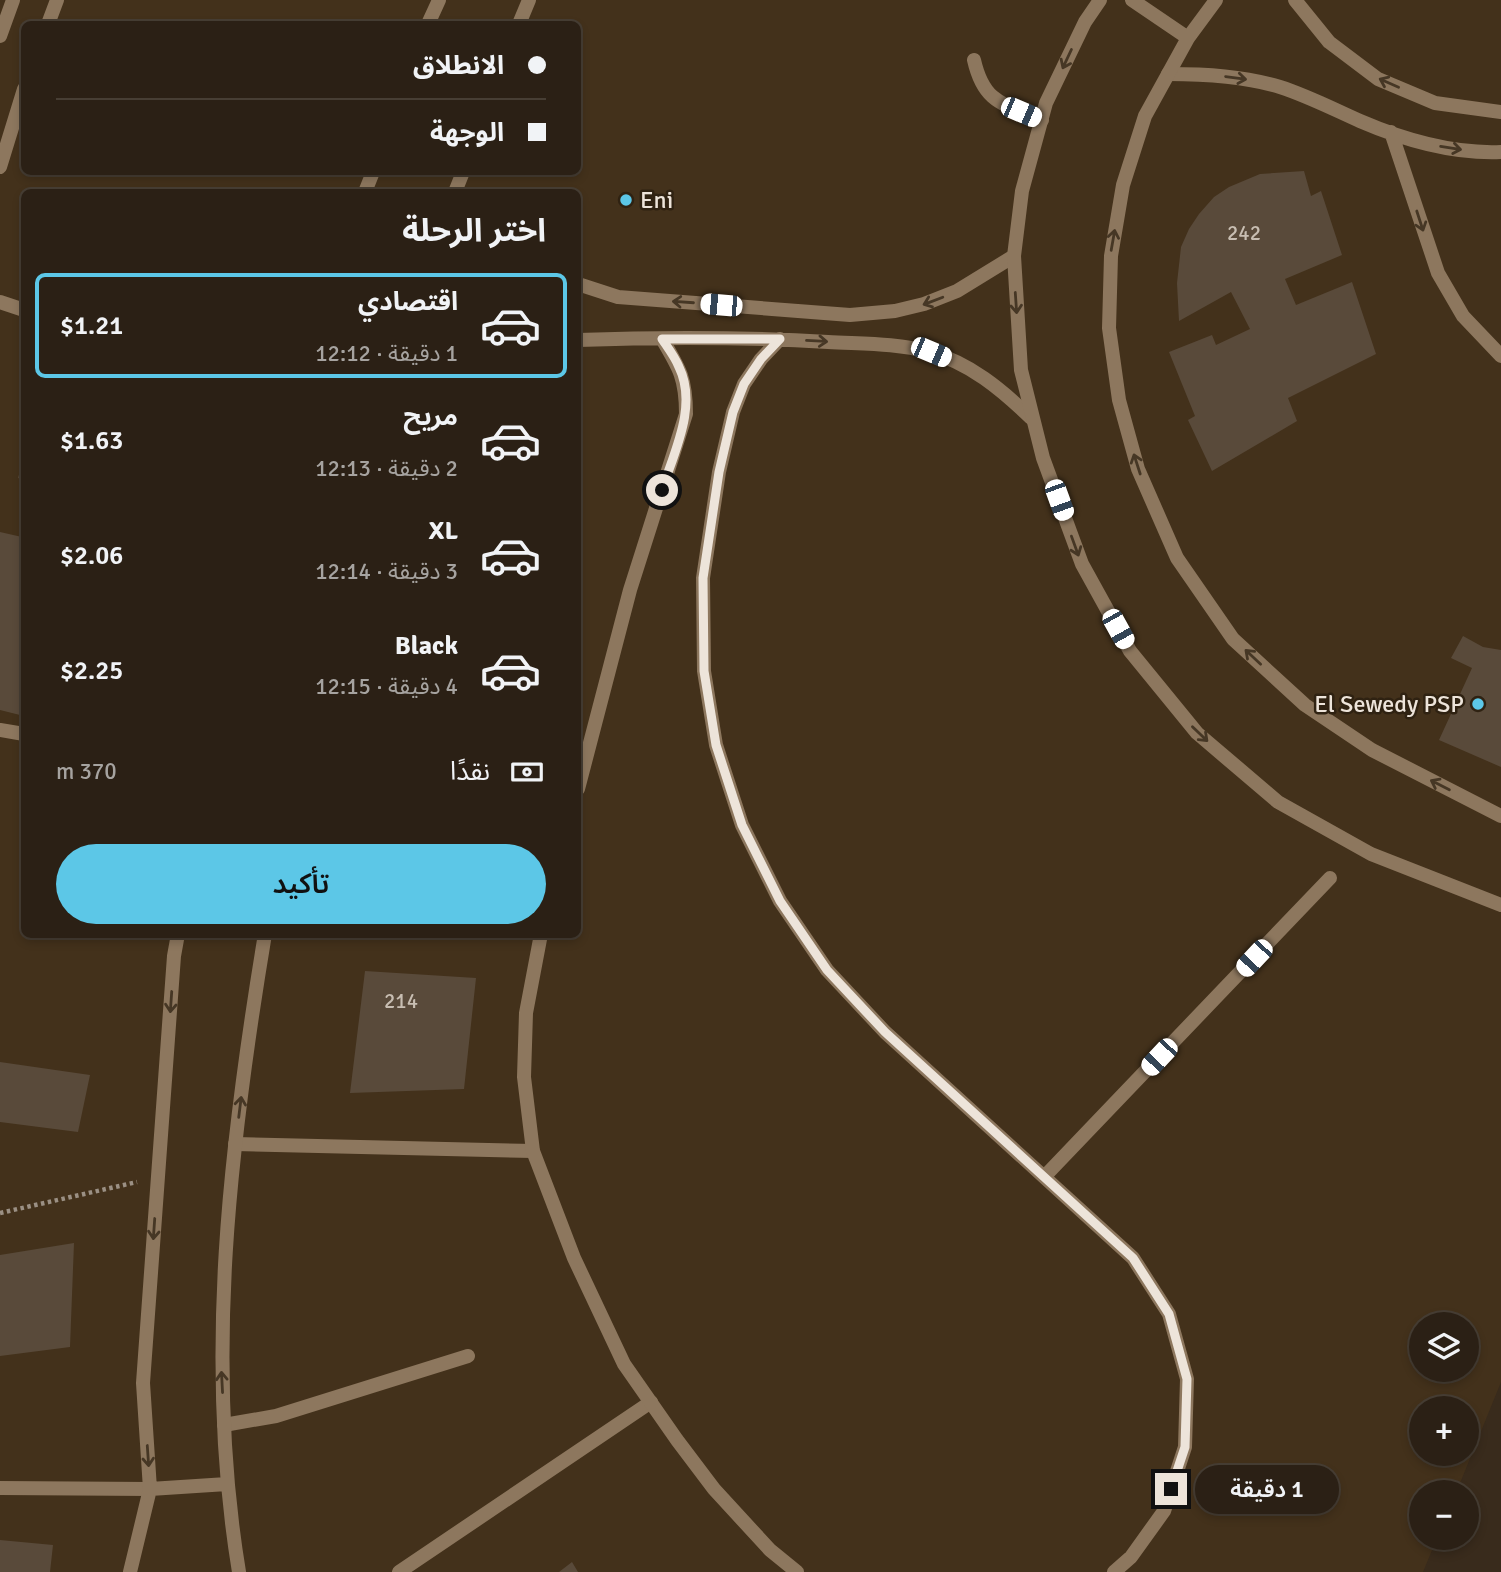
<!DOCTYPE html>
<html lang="ar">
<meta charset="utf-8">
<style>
:root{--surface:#2b2015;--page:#372d22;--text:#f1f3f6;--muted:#a6a3a0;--line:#473e34;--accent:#5cc7e7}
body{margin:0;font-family:Signika,"Noto Sans Arabic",sans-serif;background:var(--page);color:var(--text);direction:rtl;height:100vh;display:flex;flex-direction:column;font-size:26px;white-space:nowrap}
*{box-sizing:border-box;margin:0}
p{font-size:23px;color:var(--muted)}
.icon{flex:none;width:38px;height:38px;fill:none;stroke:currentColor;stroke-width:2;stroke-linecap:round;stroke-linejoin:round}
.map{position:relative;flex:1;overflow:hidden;direction:ltr}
.details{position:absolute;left:21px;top:189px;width:560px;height:749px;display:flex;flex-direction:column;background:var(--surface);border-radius:10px;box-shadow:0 4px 10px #0003,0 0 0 2px var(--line);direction:rtl}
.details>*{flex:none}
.guide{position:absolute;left:21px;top:21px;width:560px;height:154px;border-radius:10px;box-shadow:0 4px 10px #0003,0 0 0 2px var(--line);direction:rtl;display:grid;align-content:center;height:154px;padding:0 35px;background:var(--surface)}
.controls{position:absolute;left:1409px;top:1312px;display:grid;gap:14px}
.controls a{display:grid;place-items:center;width:70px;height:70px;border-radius:50%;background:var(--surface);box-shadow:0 4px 10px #0003,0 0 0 2px var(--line);font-size:35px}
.end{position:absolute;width:32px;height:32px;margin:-16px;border:9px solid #ede4da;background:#111;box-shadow:0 0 0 4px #111}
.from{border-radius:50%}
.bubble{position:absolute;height:49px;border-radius:24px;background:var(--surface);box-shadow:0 4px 10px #0003,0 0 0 2px var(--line);font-size:23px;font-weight:600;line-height:49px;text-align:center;direction:rtl}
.car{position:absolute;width:21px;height:42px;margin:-21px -10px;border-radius:9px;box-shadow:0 0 5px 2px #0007;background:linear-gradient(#fff 24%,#345 0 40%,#fff 0 76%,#345 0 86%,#fff 0)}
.guide b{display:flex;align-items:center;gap:24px;height:66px;font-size:26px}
.guide b+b{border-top:2px solid var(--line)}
.guide i{width:18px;height:18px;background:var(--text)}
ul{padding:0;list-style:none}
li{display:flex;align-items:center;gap:21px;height:105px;margin:0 14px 10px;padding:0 21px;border:4px solid transparent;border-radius:10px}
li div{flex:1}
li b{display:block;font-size:26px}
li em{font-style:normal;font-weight:600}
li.active{border-color:var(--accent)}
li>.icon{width:63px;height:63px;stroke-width:1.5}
h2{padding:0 35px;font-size:32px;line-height:84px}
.pay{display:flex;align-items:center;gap:18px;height:77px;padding:0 35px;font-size:26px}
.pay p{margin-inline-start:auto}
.button{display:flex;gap:14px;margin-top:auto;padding:14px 35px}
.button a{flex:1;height:80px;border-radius:42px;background:var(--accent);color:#111;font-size:28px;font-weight:600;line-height:80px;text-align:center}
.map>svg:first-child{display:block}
</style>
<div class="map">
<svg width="1501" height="1572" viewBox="0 0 1501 1572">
<rect width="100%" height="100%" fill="#392b1c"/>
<path fill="#43311b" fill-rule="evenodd" d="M0 0H1501V1382L1456 1493H1421V1538H1437L1423 1572H0ZM24 24H578V172H24ZM24 192H578V934H24ZM1421 1325H1466V1370H1421ZM1421 1409H1466V1454H1421Z"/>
<path fill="#594a3a" d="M1304 171 1311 196 1321 191 1342 255 1285 279 1296 305 1352 282 1376 354 1288 398 1297 421 1212 471 1188 420 1195 416 1169 352 1212 335 1216 345 1250 329 1231 292 1179 321 1177 283 1181 247 1189 229 1199 214 1214 197 1229 187 1260 174Z
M24 457V480L18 478Z
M24 530V716L0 710V532L22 537Z
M1463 636 1483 647 1501 650V767L1439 740 1472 668 1451 658Z
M365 971 476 978 464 1089 350 1093Z
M0 1062 90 1075 78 1132 0 1122Z
M74 1243 70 1347 0 1356V1255Z
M0 1540 53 1545 50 1572H0Z
M572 1562 578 1572H559Z"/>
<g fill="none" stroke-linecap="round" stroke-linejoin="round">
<path stroke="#9b9084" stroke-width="4.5" stroke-dasharray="3.5 3.5" stroke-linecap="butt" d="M0 1213 137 1182"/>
<path stroke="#8d775e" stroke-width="14" d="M974 60C984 104 1004 104 1042 120
M0 302 24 310
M235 1144 533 1151
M1045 1176 1330 878
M224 1425 276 1416 468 1356
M0 1488 150 1489
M399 1572 651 1402"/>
<path stroke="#8d775e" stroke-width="14" d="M1295 0 1329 42 1378 79 1435 103 1501 112
M48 24 57 0
M0 36 13 0
M1168 74C1206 74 1244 76 1280 87 1308 96 1333 109 1360 121 1404 140 1453 154 1501 152
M1391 132 1438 273 1463 316 1501 356
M0 167 24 89
M578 284 618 297 850 315 895 311 924 304 957 291 1014 256
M780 339 761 359 744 384 733 412 719 472 703 578 704 671 716 745 742 825 780 901 827 970 885 1032 1133 1258 1169 1314 1187 1379 1185 1447 1164 1511 1131 1557 1114 1572
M578 340C661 337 745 337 828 342 862 344 896 343 929 352 969 362 1002 390 1031 418
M0 730 24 734
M578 789 630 590 686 414C686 379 680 369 662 339
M541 934 526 1013 524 1077 533 1151 574 1258 624 1364 677 1440 714 1489 770 1550 797 1572"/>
<path stroke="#8d775e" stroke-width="14" d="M1100 0 1085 22 1046 103 1022 191 1014 256 1021 370 1043 458 1082 564 1130 651 1197 733 1278 802 1371 854 1501 905
M1132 0 1188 38
M1216 0 1188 38 1145 116 1123 185 1111 256 1109 328 1119 400 1138 469 1177 558 1233 639 1305 705 1372 750 1501 816
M428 24 439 0
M519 24 529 0
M365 192 373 172
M455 192 463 172
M150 1489 227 1484
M130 1572 150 1489 143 1383 174 956 178 934
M239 1572C204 1360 230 1144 265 934"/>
</g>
<defs><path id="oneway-shaft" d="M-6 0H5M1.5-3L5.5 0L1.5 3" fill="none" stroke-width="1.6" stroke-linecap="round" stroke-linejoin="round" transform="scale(1.75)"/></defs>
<g stroke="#463725">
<use href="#oneway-shaft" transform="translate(1067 59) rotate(115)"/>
<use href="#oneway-shaft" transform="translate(1236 78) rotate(8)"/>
<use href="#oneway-shaft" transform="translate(1389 83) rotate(-156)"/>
<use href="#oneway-shaft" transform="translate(1451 148) rotate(9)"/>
<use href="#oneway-shaft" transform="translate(1420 221) rotate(72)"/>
<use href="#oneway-shaft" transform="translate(1113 240) rotate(-80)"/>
<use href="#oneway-shaft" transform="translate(933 301) rotate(159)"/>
<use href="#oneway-shaft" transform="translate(683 302) rotate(-176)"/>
<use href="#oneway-shaft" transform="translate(1016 303) rotate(86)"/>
<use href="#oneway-shaft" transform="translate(817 341) rotate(3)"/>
<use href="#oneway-shaft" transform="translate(1137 464) rotate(-108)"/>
<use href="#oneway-shaft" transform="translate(1075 546) rotate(70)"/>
<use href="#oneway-shaft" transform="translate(1253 657) rotate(-137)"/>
<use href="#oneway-shaft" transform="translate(1200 734) rotate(44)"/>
<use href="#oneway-shaft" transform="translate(1440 785) rotate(-153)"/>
<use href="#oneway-shaft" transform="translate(171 1002) rotate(94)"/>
<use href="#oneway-shaft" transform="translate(240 1107) rotate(-83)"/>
<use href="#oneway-shaft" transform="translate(154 1229) rotate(94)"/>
<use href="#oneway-shaft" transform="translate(222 1382) rotate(-93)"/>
<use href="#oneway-shaft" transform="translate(148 1456) rotate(86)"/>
</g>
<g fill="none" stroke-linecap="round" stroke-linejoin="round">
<path stroke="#ede4da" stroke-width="9" d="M662 490C674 452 698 406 679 367 675 357 668 348 662 339H780L761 359 744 384 733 412 719 472 703 578 704 671 716 745 742 825 780 901 827 970 885 1032 1133 1258 1169 1314 1187 1379 1185 1447 1171 1489"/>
</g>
<g fill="#5cc7e7" stroke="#2f2212" stroke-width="2.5">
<circle cx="626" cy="200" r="7"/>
<circle cx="1478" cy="704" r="7"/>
</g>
<g text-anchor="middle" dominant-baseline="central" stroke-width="5" stroke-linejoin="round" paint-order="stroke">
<g font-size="21" fill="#c8beb2">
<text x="1244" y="233">242</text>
<text x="401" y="1001">214</text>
</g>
<g font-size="24" fill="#ede4da" stroke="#2f2212" text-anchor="start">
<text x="640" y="200">Eni</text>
<text x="1464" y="704" text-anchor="end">El Sewedy PSP</text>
</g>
</g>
</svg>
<div class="controls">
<a><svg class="icon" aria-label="layers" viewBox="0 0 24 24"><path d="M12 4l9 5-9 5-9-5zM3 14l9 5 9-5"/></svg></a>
<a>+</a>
<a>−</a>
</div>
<i class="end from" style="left:662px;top:490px"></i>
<i class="end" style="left:1171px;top:1489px"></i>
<div class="bubble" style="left:1195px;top:1465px;width:144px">1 دقيقة</div>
<i class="car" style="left:1021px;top:112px;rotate:113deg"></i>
<i class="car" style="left:721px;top:305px;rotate:275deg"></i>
<i class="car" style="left:931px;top:352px;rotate:113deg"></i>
<i class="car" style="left:1059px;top:500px;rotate:160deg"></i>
<i class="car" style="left:1118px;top:629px;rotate:151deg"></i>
<i class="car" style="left:1254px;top:958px;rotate:223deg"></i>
<i class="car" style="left:1159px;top:1057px;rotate:223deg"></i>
<div class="guide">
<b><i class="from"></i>الانطلاق</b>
<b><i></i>الوجهة</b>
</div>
<section class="details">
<h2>اختر الرحلة</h2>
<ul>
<li class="active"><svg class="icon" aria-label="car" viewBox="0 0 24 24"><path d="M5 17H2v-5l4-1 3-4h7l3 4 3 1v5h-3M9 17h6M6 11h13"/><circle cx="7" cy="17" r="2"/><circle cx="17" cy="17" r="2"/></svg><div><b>اقتصادي</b><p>1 دقيقة · 12:12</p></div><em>$1.21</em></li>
<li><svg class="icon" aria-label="car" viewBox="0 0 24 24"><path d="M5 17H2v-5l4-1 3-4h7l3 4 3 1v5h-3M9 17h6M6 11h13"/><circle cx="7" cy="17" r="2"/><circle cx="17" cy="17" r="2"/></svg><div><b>مريح</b><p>2 دقيقة · 12:13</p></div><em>$1.63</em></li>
<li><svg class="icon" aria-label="car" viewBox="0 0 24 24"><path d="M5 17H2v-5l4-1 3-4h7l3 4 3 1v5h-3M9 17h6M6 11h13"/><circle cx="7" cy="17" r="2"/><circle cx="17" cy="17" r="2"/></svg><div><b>XL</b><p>3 دقيقة · 12:14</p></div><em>$2.06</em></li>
<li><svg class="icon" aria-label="car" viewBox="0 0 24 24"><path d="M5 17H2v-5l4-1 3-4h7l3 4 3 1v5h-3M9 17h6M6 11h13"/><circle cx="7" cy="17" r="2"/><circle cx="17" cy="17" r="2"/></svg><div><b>Black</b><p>4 دقيقة · 12:15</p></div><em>$2.25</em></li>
</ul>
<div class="pay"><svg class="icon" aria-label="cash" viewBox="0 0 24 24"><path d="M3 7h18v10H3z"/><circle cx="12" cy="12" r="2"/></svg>نقدًا<p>370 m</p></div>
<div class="button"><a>تأكيد</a></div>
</section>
</div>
